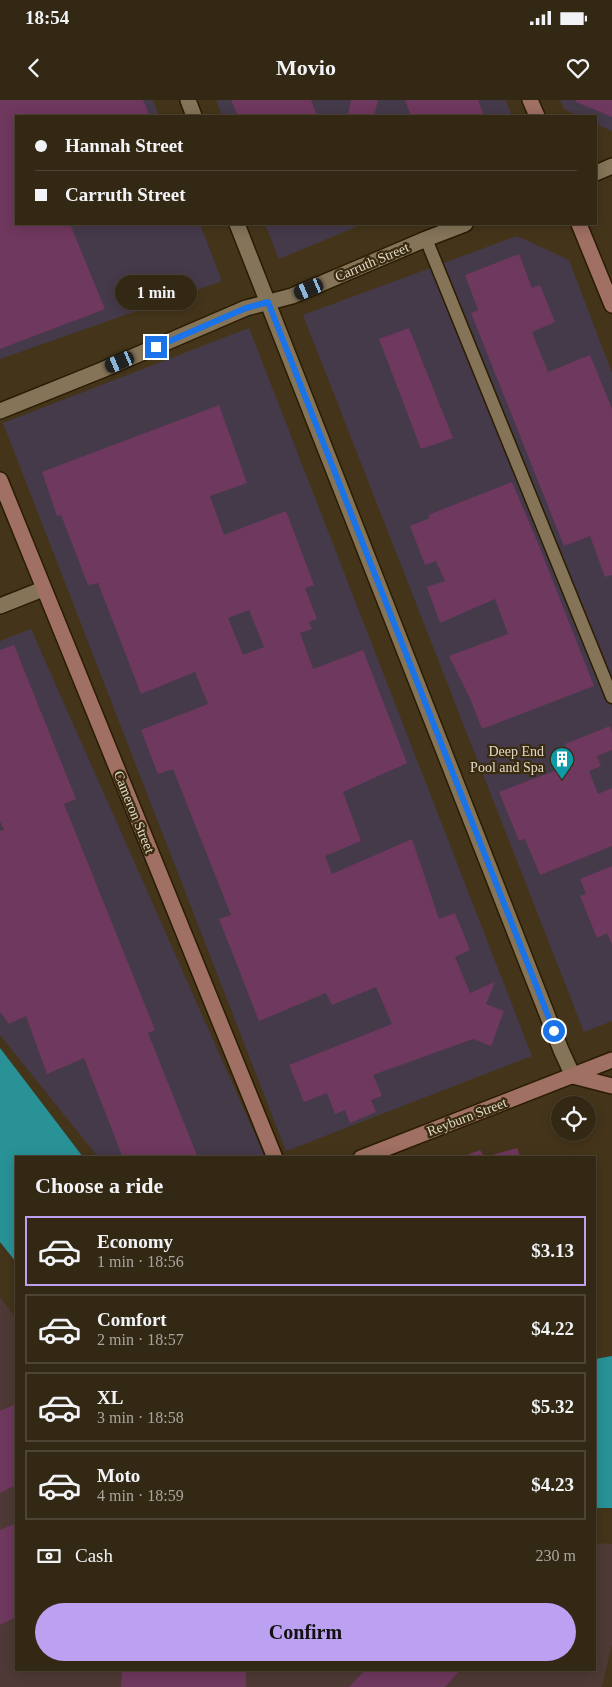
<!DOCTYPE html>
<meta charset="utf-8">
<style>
:root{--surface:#332814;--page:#3b301d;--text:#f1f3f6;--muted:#a9a6a0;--line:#4e4434;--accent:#bca0f2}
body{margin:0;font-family:Georgia,serif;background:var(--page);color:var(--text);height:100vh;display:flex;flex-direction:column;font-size:19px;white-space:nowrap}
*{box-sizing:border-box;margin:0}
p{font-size:16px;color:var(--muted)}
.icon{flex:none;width:28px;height:28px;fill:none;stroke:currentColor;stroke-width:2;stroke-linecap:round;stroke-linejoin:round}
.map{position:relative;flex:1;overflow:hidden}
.drawer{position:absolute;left:15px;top:1056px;width:581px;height:515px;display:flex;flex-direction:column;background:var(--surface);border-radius:0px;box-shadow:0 2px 12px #0003,0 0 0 1px var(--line)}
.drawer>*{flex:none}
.hud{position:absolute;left:15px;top:15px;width:582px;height:110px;border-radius:0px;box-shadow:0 2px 12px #0003,0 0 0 1px var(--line);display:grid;align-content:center;height:110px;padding:0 20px;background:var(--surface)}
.controls{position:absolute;left:551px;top:996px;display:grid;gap:10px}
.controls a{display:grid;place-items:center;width:45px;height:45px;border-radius:50%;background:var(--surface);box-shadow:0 2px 12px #0003,0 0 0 1px var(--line);font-size:25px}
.end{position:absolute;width:22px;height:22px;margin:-11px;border:6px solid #1a73e8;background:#fff;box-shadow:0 0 0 2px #fff}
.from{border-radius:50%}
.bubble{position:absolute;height:35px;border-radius:18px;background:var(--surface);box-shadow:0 2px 12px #0003,0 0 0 1px var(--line);font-size:16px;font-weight:700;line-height:35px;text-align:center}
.car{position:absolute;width:15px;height:30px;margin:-15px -8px;border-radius:6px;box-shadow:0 0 4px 1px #0007;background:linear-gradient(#222 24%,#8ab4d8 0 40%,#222 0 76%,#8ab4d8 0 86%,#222 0)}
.hud b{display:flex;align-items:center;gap:18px;height:48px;font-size:19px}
.hud b+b{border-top:1px solid var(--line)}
.hud i{width:12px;height:12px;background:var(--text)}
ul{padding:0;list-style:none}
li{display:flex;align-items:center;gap:15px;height:70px;margin:0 10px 8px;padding:0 10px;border:2px solid var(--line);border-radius:0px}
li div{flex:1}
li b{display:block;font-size:19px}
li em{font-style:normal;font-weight:700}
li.active{border-color:var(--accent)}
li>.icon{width:45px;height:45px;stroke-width:1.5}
h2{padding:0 20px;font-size:22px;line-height:60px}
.pay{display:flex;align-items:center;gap:12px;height:55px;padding:0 20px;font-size:19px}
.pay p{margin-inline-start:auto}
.primary-button{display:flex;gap:10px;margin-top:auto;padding:10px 20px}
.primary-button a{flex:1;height:58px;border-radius:30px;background:var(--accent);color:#111;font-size:20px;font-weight:700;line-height:58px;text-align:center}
.status{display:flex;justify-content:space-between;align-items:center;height:35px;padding:0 25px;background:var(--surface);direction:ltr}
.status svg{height:14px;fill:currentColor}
header{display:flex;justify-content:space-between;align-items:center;height:65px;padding:0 20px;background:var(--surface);font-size:22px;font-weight:700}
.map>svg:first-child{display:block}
</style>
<div class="status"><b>18:54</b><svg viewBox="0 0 49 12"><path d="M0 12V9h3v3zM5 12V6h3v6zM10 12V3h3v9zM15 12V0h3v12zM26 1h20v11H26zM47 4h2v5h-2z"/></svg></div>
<header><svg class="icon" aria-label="back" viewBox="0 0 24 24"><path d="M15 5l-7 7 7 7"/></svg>Movio<svg class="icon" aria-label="heart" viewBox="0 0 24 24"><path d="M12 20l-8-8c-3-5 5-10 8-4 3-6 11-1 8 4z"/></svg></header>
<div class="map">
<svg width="612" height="1587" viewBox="0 0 612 1587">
<rect width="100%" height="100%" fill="#44351a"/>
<path fill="#453a4a" d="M0 0H153L159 16H16V124H200L222 181 0 259Z
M216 0H506L512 16H222Z
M560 0H612V31L596 24V16H579L564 9Z
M265 124H363L279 159Z
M517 136 569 160 612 273V921L584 932 303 215Z
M249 228 532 956 286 1051 3 323Z
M31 529 265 1057H98L0 935V541Z"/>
<path fill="#4e3936" d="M0 1197 16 1218V1570H595V1443L612 1444V1544L602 1587H0Z"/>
<path fill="#289297" d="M0 948 83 1057 16 1058V1162L0 1142Z
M612 1256V1408H595V1259Z"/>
<path fill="#6f385e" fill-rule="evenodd" d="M0 0H143L150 16H16V124H70L105 209 0 249Z
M231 0H311L317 16H238Z
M351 0H378L374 16H348Z
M405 0H478L484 16H411Z
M576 0H612V17L576 2Z
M519 154 532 188 540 185 555 222 532 232 548 272 590 255 612 309V475L605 477 590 436 564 446 471 213 478 210 465 175Z
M409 228 453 338 421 349 379 239Z
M219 305 247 383 210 396 224 435 286 411 314 485 305 488 317 519 309 522 312 529 300 533 313 569 363 550 407 663 343 692 361 741 325 756 332 774 412 739 439 819 455 813 470 850 455 857 470 893 495 882 486 904 504 911 491 946 473 939 373 975 382 996 371 1000 376 1012 350 1023 345 1010 335 1014 327 993 304 1002 289 965 392 924 376 887 332 905 326 893 259 921 219 819 231 815 173 669 158 674 141 630 208 604 195 572 141 594 98 483 88 485 61 415 57 416 42 372ZM249 510 264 547 243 555 228 518Z
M512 382 538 443 594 586 482 629 469 596 449 556 508 534 495 499 440 523 427 487 445 481 436 461 425 465 410 426 430 418 428 415Z
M14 545 76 699 64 704 155 930 148 933 198 1058H123L84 958 47 974 26 916 9 924 0 912V731L4 730 0 721V550Z
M610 626 612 632V650L597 656 601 666 589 671 598 694 612 688V746L540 775 525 739 519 741 499 692 573 664 565 644Z
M612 766V845L607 833 597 838 580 796 586 794 580 779Z
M517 1048 521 1058H485V1057Z
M480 1050 485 1058H461V1057Z
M16 1304V1385L0 1393V1311Z
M16 1423V1517L0 1525V1430Z
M122 1570H246V1587H121Z
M365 1570H460L445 1587H349Z"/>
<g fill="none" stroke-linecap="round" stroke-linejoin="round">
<g stroke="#2a1c02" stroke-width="15">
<path id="lane" d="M426 139 612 597"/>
</g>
<g stroke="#2a1c02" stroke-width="18">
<path id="street" d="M188 0 194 16
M596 73 612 66
M237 124 561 950 573 976
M0 311 102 270 246 208 292 196 426 139 465 124
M0 506 43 489"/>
</g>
<g stroke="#2a1c02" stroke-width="18">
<path id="secondary" d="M530 0 537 16
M579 124 612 205
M0 380 275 1058
M573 976 612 986
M361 1058 612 960"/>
</g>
<use href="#lane" stroke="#857458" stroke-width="12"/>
<use href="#street" stroke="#857458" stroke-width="15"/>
<use href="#secondary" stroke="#9f7063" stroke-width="15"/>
</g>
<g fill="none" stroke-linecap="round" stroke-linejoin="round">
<path stroke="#1a73e8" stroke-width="6" d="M156 247 246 208 268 202 554 931"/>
</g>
<defs>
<g id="building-pin" transform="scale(1.25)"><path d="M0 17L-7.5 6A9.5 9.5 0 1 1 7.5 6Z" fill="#0f9aa8" stroke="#392b10"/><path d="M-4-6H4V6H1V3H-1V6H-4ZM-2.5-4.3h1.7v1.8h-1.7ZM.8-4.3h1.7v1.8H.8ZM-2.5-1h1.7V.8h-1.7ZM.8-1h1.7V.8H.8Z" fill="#fff"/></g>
</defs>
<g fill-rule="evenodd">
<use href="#building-pin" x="562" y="659"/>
</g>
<g text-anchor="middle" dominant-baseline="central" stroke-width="4.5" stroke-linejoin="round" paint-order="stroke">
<g font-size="14" fill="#e1d8c8" stroke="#392b10">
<text transform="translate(372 162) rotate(-23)">Carruth Street</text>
<text transform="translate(134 712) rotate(68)">Cameron Street</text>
<text transform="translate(467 1017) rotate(-21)">Reyburn Street</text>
</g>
<g font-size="14" fill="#e1d8c8" stroke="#392b10" text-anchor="end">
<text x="544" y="651">Deep End<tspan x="544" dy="16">Pool and Spa</tspan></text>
</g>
</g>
</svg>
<div class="controls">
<a><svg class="icon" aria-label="locate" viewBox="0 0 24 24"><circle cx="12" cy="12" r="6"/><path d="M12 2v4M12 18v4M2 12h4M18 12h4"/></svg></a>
</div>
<i class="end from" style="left:554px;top:931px"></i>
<i class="end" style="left:156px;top:247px"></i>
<div class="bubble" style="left:115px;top:175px;width:82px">1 min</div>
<i class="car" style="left:309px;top:189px;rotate:247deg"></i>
<i class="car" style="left:120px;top:262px;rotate:247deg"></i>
<div class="hud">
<b><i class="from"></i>Hannah Street</b>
<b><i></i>Carruth Street</b>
</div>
<section class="drawer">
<h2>Choose a ride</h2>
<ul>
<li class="active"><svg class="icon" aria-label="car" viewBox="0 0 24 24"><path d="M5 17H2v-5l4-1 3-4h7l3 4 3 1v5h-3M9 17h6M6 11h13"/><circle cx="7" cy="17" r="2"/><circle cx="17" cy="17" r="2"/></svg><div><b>Economy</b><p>1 min · 18:56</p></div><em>$3.13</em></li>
<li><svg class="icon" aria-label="car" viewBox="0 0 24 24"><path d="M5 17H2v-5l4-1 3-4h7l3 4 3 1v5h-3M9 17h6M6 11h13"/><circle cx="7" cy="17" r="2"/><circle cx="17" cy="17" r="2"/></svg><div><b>Comfort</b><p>2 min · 18:57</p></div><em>$4.22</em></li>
<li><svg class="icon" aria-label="car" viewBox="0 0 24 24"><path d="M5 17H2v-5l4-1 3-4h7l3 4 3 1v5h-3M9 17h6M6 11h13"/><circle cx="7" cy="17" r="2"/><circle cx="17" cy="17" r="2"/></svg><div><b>XL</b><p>3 min · 18:58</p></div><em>$5.32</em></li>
<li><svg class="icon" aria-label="car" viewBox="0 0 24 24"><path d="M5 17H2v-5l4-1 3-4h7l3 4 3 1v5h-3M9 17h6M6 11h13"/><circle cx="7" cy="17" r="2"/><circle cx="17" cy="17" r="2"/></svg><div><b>Moto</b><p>4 min · 18:59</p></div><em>$4.23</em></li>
</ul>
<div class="pay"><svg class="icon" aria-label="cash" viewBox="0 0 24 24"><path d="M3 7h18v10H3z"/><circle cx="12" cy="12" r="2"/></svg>Cash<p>230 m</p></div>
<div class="primary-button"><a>Confirm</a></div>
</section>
</div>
